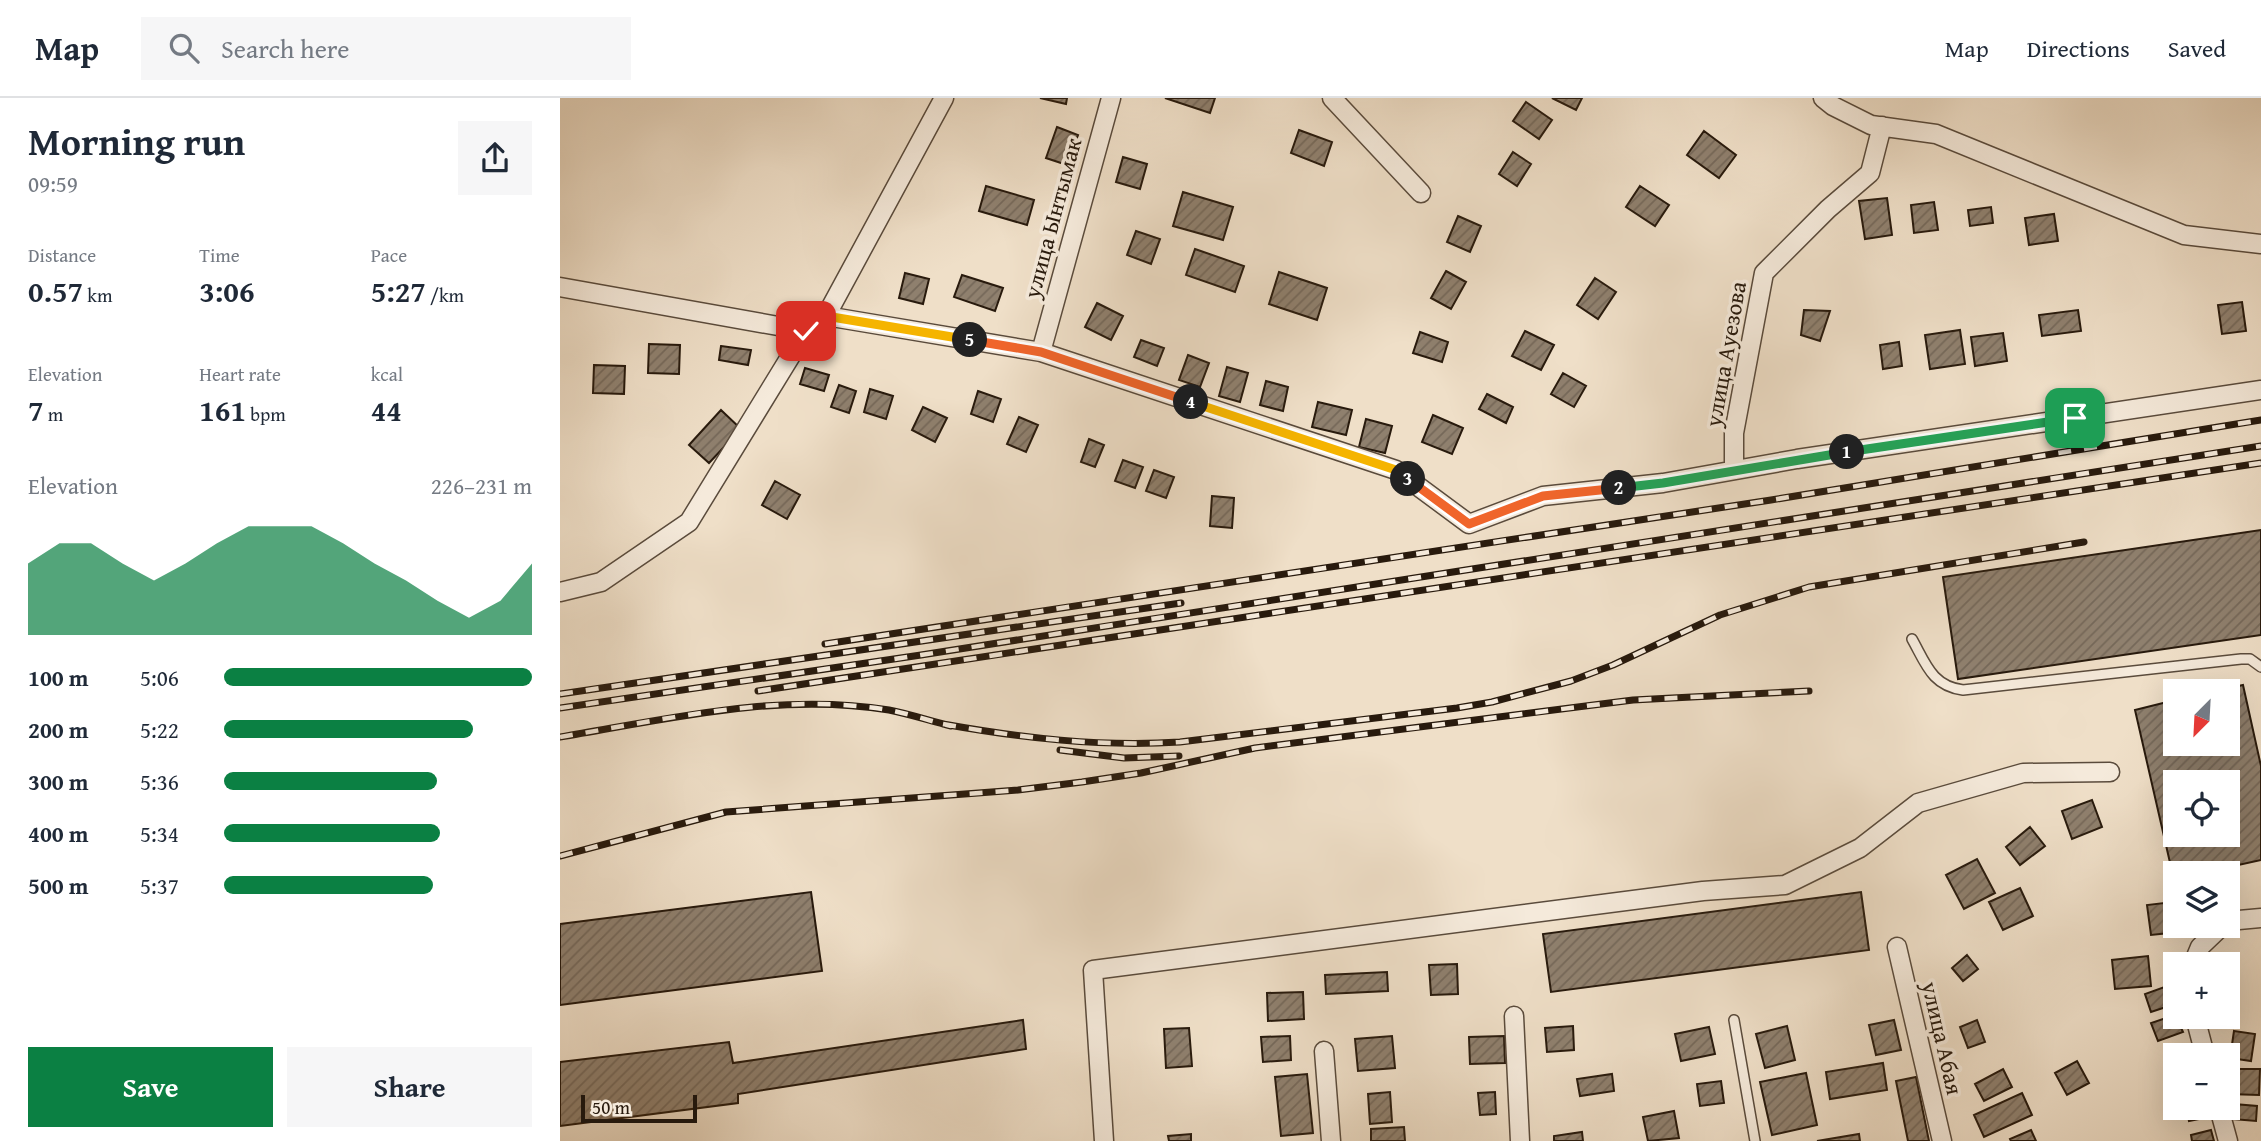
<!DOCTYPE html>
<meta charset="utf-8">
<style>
:root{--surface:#fff;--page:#f6f6f7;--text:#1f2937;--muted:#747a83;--line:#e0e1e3;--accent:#0b8043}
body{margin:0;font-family:"Gentium Book Plus",serif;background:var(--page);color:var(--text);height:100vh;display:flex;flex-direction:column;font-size:26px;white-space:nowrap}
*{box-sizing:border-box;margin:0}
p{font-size:23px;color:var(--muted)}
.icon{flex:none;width:38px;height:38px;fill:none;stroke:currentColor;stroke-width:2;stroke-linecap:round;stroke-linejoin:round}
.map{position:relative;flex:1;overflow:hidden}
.details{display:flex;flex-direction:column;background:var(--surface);width:560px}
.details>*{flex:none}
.needle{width:46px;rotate:204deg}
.tools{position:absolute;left:1603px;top:581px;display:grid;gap:14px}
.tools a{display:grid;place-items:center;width:77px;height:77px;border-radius:0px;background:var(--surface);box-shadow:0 7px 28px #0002;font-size:35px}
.scale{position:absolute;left:21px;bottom:18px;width:116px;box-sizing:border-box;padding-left:7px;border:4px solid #281a0d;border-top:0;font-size:19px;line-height:24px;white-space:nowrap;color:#281a0d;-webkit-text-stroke:5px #f5eadb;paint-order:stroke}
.pin{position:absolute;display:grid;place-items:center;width:60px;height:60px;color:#fff;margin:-30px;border-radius:14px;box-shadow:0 4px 10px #0006}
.km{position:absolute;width:35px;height:35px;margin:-18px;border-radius:50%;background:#222;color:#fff;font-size:19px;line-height:35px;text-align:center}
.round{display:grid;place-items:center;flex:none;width:74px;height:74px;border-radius:0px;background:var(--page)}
.summary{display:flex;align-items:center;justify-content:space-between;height:119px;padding:0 28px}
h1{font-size:38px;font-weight:700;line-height:52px}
.metrics{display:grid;grid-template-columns:repeat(3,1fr);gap:10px;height:119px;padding:7px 28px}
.metrics div{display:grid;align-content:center}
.metrics b{font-size:30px;font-weight:700}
.metrics small{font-size:19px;font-weight:400}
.metrics p{font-size:19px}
.chart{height:196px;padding:14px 28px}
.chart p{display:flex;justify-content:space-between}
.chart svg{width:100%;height:126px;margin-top:7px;fill:var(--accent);opacity:.7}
.primary-button{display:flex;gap:14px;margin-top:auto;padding:14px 28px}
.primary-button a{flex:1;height:80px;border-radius:0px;background:var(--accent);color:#fff;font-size:28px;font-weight:700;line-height:80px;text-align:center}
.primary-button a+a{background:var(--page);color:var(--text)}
ul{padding:0 28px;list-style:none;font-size:23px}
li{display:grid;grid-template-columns:112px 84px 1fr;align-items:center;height:52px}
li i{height:18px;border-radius:9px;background:var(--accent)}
header{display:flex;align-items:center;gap:42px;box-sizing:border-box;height:98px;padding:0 35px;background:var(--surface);border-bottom:2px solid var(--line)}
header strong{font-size:33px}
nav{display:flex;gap:38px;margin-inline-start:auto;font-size:24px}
.search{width:490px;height:63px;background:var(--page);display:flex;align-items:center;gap:18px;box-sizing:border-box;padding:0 24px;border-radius:0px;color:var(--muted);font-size:26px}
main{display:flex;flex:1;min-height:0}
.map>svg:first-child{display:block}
.building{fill:url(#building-hatch);stroke:#281a0d;stroke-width:2;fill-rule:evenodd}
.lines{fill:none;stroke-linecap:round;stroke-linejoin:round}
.lane-casing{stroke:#5a4b3c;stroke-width:12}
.street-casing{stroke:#5a4b3c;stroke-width:21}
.lane{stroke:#f5eadb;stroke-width:9}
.street{stroke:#f5eadb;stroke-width:18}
.rail-casing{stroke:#281a0d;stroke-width:7}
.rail{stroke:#f5eadb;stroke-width:4.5;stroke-dasharray:13;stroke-linecap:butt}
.split-1-casing{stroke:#fff;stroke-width:14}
.split-2-casing{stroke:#fff;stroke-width:14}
.split-3-casing{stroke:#fff;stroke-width:14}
.split-4-casing{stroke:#fff;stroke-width:14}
.split-5-casing{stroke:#fff;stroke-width:14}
.split-6-casing{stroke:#fff;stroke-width:14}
.split-1{stroke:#22a559;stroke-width:9}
.split-2{stroke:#22a559;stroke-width:9}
.split-3{stroke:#f0652b;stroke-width:9}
.split-4{stroke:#f5b400;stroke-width:9}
.split-5{stroke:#f0652b;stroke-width:9}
.split-6{stroke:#f5b400;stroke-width:9}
.labels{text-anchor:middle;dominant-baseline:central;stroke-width:7;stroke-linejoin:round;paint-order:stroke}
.street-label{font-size:23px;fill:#281a0d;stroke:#f5eadb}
</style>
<header>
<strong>Map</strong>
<div class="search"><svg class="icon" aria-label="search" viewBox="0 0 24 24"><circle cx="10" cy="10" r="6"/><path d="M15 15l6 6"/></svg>Search here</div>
<nav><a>Map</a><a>Directions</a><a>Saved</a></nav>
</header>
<main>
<section class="details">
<div class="summary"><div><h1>Morning run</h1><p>09:59</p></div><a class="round"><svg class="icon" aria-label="share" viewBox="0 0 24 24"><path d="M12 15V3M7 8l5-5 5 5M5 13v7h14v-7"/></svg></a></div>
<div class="metrics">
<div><p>Distance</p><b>0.57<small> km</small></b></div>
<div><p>Time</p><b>3:06</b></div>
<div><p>Pace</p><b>5:27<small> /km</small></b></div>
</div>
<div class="metrics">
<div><p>Elevation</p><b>7<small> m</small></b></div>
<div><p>Heart rate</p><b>161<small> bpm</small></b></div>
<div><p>kcal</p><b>44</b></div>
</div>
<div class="chart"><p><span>Elevation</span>226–231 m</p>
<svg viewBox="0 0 160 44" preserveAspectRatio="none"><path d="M0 44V19L10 12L20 12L30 19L40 25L50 19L60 12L70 6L80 6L90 6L100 12L110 19L120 25L130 32L140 38L150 32L160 19V44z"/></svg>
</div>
<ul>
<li><b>100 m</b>5:06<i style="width:100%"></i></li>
<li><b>200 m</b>5:22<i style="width:81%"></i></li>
<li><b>300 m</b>5:36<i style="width:69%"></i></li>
<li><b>400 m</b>5:34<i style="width:70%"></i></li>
<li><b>500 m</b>5:37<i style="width:68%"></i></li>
</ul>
<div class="primary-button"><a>Save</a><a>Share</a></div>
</section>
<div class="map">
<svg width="1701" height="1043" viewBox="0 0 1701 1043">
<defs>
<pattern id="building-hatch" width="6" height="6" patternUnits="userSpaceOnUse" patternTransform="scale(1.75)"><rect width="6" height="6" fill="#8f806e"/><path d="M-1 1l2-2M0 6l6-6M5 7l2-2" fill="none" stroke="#756859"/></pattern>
</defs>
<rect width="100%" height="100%" fill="#efdfc8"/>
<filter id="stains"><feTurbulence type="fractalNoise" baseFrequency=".00286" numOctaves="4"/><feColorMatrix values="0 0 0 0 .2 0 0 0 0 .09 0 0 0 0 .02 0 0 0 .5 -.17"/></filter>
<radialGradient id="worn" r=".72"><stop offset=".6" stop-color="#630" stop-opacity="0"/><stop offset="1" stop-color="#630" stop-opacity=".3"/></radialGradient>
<path class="building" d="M480 0H507L506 6Z
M605 0H655L650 15Z
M992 0H1022L1016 12Z
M966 4 992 22 979 41 953 23Z
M497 29 518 37 507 67 486 60Z
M739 32 772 44 764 68 731 55Z
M1144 33 1176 57 1159 80 1127 57Z
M953 54 971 66 957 88 939 76Z
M563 59 587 66 580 91 556 84Z
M426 88 474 102 467 127 419 113Z
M1080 88 1109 107 1095 128 1066 109Z
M623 94 673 109 663 142 613 128Z
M1327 100 1332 137 1305 141 1299 103Z
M1374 104 1378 132 1354 135 1351 107Z
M1431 109 1433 125 1410 128 1408 112Z
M1494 116 1498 143 1469 147 1465 120Z
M898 118 921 128 910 154 887 144Z
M576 133 600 141 591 166 567 157Z
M635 151 684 168 675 194 626 177Z
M886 173 906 184 891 211 871 200Z
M719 174 767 190 757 222 709 206Z
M345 175 369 181 363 206 339 200Z
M402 177 443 190 435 213 394 199Z
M1035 180 1056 194 1038 221 1017 207Z
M1682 204 1686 233 1662 236 1658 207Z
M537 205 563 218 551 242 525 229Z
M1244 212 1270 213 1260 243 1241 237Z
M1518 212 1521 233 1482 238 1479 217Z
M1400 232 1405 266 1370 271 1365 237Z
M965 233 994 247 981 272 952 258Z
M860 234 888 244 882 264 853 255Z
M1443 235 1447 263 1415 268 1411 239Z
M581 242 604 250 597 268 574 259Z
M1339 244 1342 268 1323 271 1320 247Z
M89 246 120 247 119 276 88 275Z
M161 248 191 252 188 267 159 262Z
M628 257 649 265 640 289 619 282Z
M34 267 65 268 64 296 33 295Z
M667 269 688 275 680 304 659 298Z
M245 270 269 277 264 293 240 286Z
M1003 275 1026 288 1014 309 991 296Z
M706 283 728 289 723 313 700 307Z
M279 287 296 293 289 315 271 309Z
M310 291 333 298 326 321 304 314Z
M418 293 441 301 433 324 411 316Z
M927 296 953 309 946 325 919 311Z
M758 304 792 312 786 337 752 329Z
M363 309 387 320 375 344 352 332Z
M161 312 181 331 149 365 129 347Z
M873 317 903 330 892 356 862 344Z
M459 319 478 327 466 354 447 346Z
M806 321 832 328 825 355 799 349Z
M529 341 544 347 535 369 521 364Z
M563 362 583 369 575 390 555 383Z
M594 372 614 379 606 400 586 393Z
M215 383 240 397 227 421 202 407Z
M652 398 674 400 672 430 650 428Z
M1701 432V537L1398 581 1383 479Z
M1683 587 1701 668V762L1642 775H1615L1614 782 1575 612 1615 602V646H1668V593H1656ZM1615 684H1668V737H1615Z
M1532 702 1542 729 1512 741 1502 713Z
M1470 729 1485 748 1460 767 1446 749Z
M1417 761 1435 795 1404 811 1386 777Z
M1460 790 1473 818 1443 832 1429 804Z
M251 794 262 873 0 907V826Z
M1301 794 1309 852 991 894 983 836Z
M1604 805 1609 835 1591 837 1587 807Z
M1407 857 1418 871 1403 883 1392 870Z
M1588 858 1591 888 1555 891 1552 862Z
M897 866 898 896 871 897 869 867Z
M827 874 828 893 766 896 765 877Z
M1610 887 1615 906 1591 914 1585 896Z
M1668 891 1673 892 1670 919H1667Z
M743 894 744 921 708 923 707 895Z
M1615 917 1623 934 1598 943 1591 925Z
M463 922 466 951 178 996V1005L0 1028V964L169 944 173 965Z
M1334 922 1341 952 1316 957 1309 927Z
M1417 922 1425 944 1408 950 1400 929Z
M1013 928 1014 952 987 954 985 930Z
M1227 928 1235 962 1205 970 1196 936Z
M1149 929 1155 956 1121 963 1115 936Z
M629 930 632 968 606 970 604 931Z
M1674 933 1695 936 1691 963 1670 960Z
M730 938 731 962 703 964 701 939Z
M832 938 835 970 798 973 795 941Z
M944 938 945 965 910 966 909 939Z
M1517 963 1529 985 1507 997 1495 975Z
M1615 964V988L1613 989 1609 966Z
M1323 965 1327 992 1270 1001 1266 974Z
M1443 971 1452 989 1424 1003 1415 986Z
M1668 971H1700L1699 997 1668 996Z
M1246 975 1257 1027 1212 1037 1200 984Z
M747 976 753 1035 721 1038 715 979Z
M1052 976 1054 993 1020 998 1017 981Z
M1356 979 1369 1043H1348L1336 983Z
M1161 983 1164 1005 1140 1008 1137 986Z
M830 994 832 1024 810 1026 808 996Z
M935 994 936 1016 920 1017 918 995Z
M1462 995 1472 1017 1424 1039 1414 1017Z
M1674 1006 1697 1008 1696 1023 1673 1021Z
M1626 1010H1642L1644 1020 1629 1023Z
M1114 1013 1119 1040 1088 1043 1083 1019Z
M844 1029 845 1043H811V1031Z
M1471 1032 1476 1043H1451L1450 1041Z
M1651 1032 1654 1043H1632L1631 1037Z
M1022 1034 1023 1043H994V1038Z
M631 1036V1043H609L608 1038Z
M1299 1036 1300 1043H1257Z"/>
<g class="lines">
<g class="lane-casing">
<path id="lane" d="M1352 541C1366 566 1372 588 1403 592L1681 561H1690L1701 569
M1174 922 1195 1043"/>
</g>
<g class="street-casing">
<path id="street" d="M772 0 861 95
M1263 0 1273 8 1311 27 1376 36 1624 137 1701 146
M0 189 246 233 266 218 481 254 836 372 909 426 983 398 1103 385 1237 361 1701 292
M266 218 384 0
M481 254 551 0
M1174 372V335L1204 175 1268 111 1310 75 1322 28
M0 494 41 484 129 424 246 233
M1668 823 1701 820
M1337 849 1382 1043
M1633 866 1640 849 1662 828
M954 918 960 1043
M1635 919 1645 957
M764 953 771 1043
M1659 1010 1668 1043
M544 1043 533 872 1143 793 1225 787 1300 750 1358 705 1463 675 1550 674"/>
</g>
<use href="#lane" class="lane"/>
<use href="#street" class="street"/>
<g class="rail-casing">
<path id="rail" d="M265 546 1211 402 1701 322
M198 593 1701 365
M0 596 621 505
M0 610 361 557 1701 348
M383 626C462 640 539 649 620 644L897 610 932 604 1011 583 1053 567 1160 517 1249 489 1524 444
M0 639C108 621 219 594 329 612 350 616 370 623 391 628
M500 652 564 660 619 658
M0 758 166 714 458 692 522 684 581 675 695 650 1073 602 1249 593"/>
</g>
<use href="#rail" class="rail"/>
</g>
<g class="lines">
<g class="split-1-casing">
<path id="split-1" d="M1287 354 1515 320"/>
</g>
<g class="split-2-casing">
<path id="split-2" d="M1059 390 1103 385 1287 354"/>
</g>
<g class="split-3-casing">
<path id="split-3" d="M848 381 909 426 983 398 1059 390"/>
</g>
<g class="split-4-casing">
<path id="split-4" d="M631 304 836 372 848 381"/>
</g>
<g class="split-5-casing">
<path id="split-5" d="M410 242 481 254 631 304"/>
</g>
<g class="split-6-casing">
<path id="split-6" d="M246 233 266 218 410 242"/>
</g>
<use href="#split-1" class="split-1"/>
<use href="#split-2" class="split-2"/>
<use href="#split-3" class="split-3"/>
<use href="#split-4" class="split-4"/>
<use href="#split-5" class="split-5"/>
<use href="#split-6" class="split-6"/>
</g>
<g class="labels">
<g class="street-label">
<text transform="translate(492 120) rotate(-75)">улица Ынтымак</text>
<text transform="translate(1165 256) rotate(-80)">улица Ауезова</text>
<text transform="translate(1383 940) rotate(77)">улица Абая</text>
</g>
</g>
<rect width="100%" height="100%" filter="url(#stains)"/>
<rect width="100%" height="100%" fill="url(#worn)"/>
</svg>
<div class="tools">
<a><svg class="needle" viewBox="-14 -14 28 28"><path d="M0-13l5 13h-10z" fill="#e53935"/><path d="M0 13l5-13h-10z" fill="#747a83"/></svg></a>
<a><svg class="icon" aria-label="locate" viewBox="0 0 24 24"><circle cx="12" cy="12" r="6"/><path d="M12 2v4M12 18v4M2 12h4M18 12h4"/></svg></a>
<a><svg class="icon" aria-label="layers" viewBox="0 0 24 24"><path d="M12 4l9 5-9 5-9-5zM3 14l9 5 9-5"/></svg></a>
<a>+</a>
<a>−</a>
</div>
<div class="scale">50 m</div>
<div class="pin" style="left:1515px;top:320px;background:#1e9e55"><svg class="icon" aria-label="arrive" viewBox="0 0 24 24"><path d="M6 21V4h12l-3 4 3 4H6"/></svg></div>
<div class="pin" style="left:246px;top:233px;background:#d93025"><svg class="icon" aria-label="check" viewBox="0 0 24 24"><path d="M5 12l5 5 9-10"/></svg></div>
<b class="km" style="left:1287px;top:354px">1</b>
<b class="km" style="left:1059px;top:390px">2</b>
<b class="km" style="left:848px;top:381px">3</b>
<b class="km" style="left:631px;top:304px">4</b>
<b class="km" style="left:410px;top:242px">5</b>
</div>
</main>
